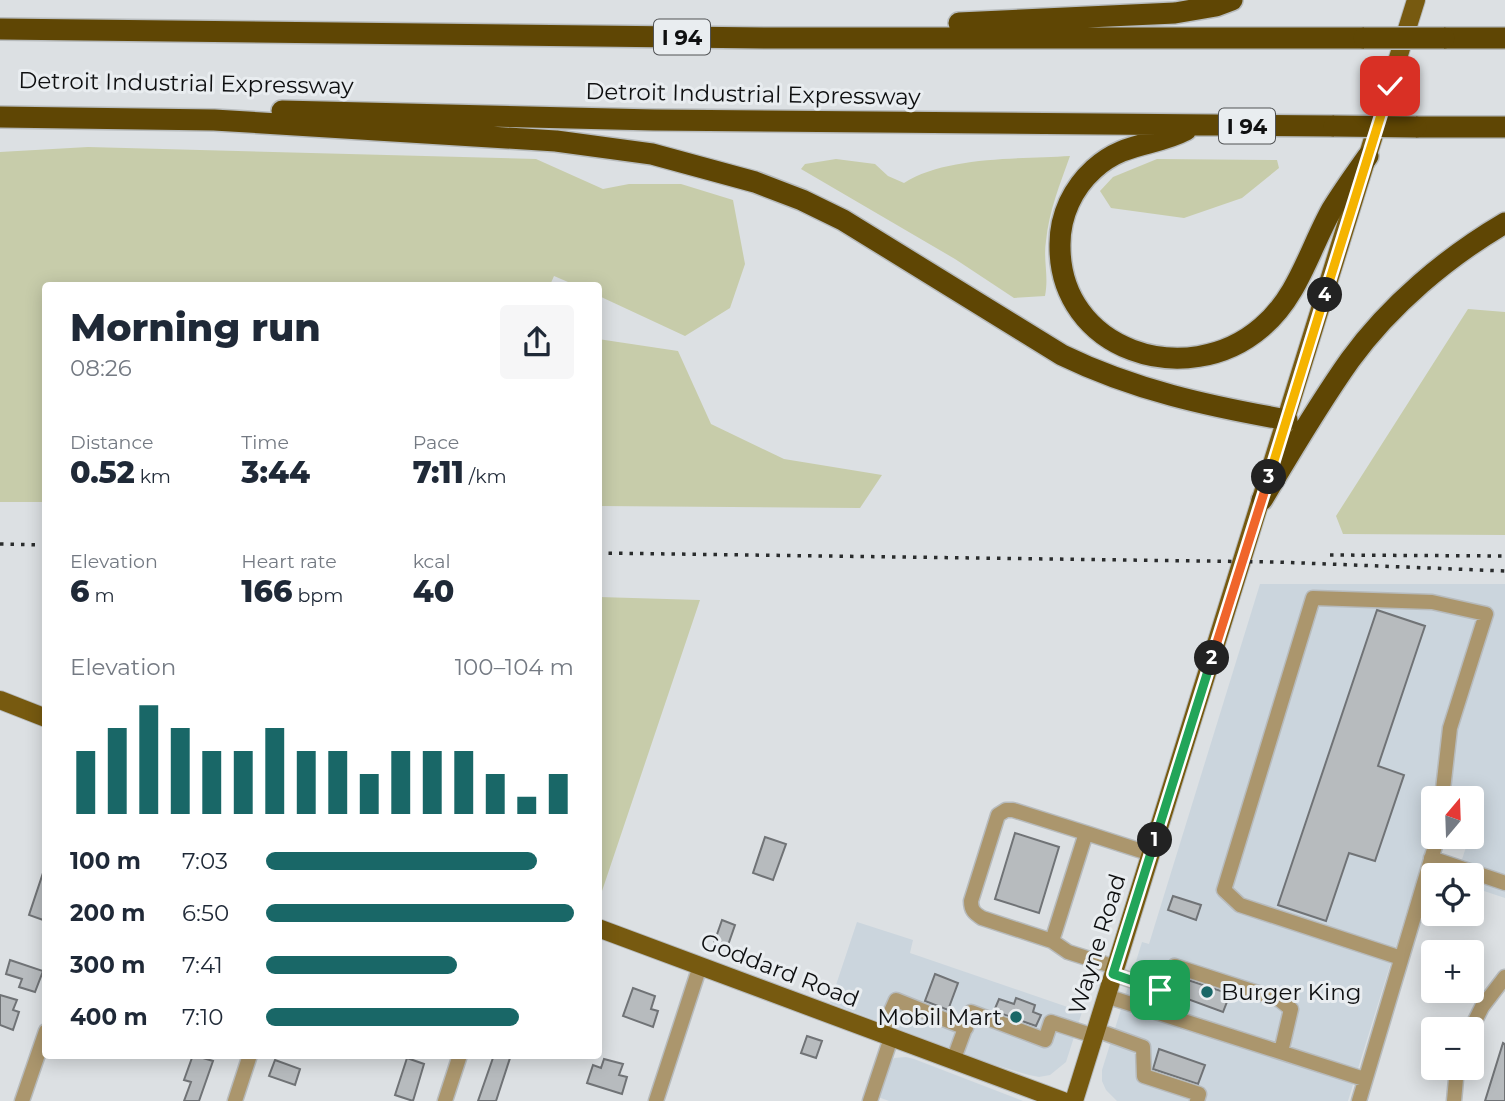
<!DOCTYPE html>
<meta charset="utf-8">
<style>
:root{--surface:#fff;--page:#f6f6f7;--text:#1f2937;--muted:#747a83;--accent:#196767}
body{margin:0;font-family:Montserrat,sans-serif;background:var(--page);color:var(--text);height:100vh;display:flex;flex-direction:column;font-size:26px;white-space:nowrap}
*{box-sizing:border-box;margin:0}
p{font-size:23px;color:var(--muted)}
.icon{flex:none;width:38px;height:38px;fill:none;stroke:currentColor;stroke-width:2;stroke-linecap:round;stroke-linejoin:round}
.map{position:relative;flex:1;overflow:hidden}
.details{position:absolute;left:42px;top:282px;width:560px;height:777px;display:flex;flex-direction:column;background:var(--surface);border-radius:7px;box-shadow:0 4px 18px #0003}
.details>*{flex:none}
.needle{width:46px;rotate:19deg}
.fabs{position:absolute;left:1421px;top:786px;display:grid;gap:14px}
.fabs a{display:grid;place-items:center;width:63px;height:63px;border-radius:7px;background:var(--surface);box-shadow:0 4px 18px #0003;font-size:35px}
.pin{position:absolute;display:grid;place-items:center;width:60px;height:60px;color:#fff;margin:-30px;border-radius:14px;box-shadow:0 4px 10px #0006}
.km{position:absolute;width:35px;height:35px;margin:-18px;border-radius:50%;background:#222;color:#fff;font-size:19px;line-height:35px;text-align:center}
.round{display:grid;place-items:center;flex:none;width:74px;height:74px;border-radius:7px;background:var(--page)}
.summary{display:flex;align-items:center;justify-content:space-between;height:119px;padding:0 28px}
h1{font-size:38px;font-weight:800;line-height:52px}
.metrics{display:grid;grid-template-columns:repeat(3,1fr);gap:10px;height:119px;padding:7px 28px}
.metrics div{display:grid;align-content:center}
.metrics b{font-size:30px;font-weight:800}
.metrics small{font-size:19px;font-weight:400}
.metrics p{font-size:19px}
.chart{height:196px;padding:14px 28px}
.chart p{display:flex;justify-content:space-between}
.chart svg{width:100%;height:126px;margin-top:7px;stroke:var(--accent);stroke-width:6}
ul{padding:0 28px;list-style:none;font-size:23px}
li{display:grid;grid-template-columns:112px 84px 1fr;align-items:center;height:52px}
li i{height:18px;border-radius:9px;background:var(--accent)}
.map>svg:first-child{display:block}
.built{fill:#cbd5dd;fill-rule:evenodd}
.green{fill:#c7ccaa}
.building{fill:#b7bbbe;stroke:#707376;stroke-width:2}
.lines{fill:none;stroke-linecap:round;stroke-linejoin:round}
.minor-casing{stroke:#b7bbbd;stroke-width:17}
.major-casing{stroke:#b7bbbd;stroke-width:20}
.highway-casing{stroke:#b7bbbd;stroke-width:24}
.minor{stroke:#ab966d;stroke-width:14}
.major{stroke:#775a10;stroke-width:18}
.highway{stroke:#5f4604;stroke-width:21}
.rail{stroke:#2a2c2d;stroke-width:3.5;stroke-dasharray:3.5 7;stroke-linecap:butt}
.highway-bridge-casing{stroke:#b7bbbd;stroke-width:24;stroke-linecap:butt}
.highway-bridge{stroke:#5f4604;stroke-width:21}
.split-1-casing{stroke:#fff;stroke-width:14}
.split-2-casing{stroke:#fff;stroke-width:14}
.split-3-casing{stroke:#fff;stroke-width:14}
.split-4-casing{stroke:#fff;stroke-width:14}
.split-5-casing{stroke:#fff;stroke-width:14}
.split-1{stroke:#22a559;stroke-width:9}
.split-2{stroke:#22a559;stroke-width:9}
.split-3{stroke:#f0652b;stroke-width:9}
.split-4{stroke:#f5b400;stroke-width:9}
.split-5{stroke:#f5b400;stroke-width:9}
.poi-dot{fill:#196767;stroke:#e9edf0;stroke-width:2.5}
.labels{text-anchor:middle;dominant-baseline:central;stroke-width:6;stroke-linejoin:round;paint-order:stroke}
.shield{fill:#e9edf0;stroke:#505254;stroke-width:2}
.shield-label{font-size:21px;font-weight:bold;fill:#0f1011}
.street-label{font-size:23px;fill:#0f1011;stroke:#e9edf0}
.poi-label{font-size:23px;fill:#0f1011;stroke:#e9edf0;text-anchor:start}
</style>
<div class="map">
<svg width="1505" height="1101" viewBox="0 0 1505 1101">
<rect width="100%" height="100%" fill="#dce0e3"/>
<path class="built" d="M1260 584H1505V898L1472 887V875H1457L1466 847 1430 836 1348 1101H1117L1106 1090 1102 1081V1070L1142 942 1149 944ZM1433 798H1472V836H1433Z
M857 922 913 940 910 953 1082 1012 1066 1062 1050 1075 1039 1077 1029 1075 982 1061 830 1003Z
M906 1057 914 1059 1023 1101H889L878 1097 889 1066 894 1058Z"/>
<path class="green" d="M88 147 536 159 603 189 629 184H681L733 200 745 264 730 308 685 336 599 296 598 285H575L554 276 550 285H46L45 502H0V152Z
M1070 156C1060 184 1049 211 1046 241 1043 260 1049 276 1045 296L1014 298 955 259 801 169 805 164 836 159 875 164 888 176 904 183C945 156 1021 159 1070 156Z
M1157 159 1277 160 1279 168 1242 198 1184 218 1111 208 1100 191 1113 177Z
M1468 309 1505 312V535L1343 534 1336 516Z
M598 339 678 351 711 424 784 459 882 475 860 508 599 506Z
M599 597 700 600 601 894H598Z"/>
<path class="building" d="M1377 610 1425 626 1378 766 1404 775 1375 861 1349 853 1326 921 1278 905Z
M1015 833 1059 847 1039 913 995 899Z
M765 837 786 844 773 880 753 873Z
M44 870 46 871V921L29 915Z
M1173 896 1201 905 1196 920 1168 910Z
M722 920 735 925 727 948 714 943Z
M10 960 43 971 35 992 19 987 22 979 6 974Z
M935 974 958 983 948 1010 925 1001Z
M1188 980 1230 994 1223 1012 1182 997Z
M633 988 655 996 651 1009 658 1011 653 1027 623 1016Z
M0 995 17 1000 13 1010 19 1012 13 1030 0 1025Z
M1016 998 1035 1005 1033 1012 1041 1015 1036 1026 994 1011 999 999 1014 1004Z
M807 1036 822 1041 816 1058 801 1053Z
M1503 1043 1505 1044V1101H1485Z
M1159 1049 1205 1065 1198 1084 1153 1069Z
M193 1055 213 1061 199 1101H184L191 1082 184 1080Z
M494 1055H511L496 1101H478Z
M407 1058 424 1064 413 1101 395 1095Z
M604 1059 623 1064 619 1075 627 1077 622 1094 587 1083 593 1065 601 1068Z
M275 1060 300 1069 295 1085 269 1076Z"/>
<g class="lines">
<g class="minor-casing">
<path id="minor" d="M1086 833 1013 810H1006L998 815 971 901C971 910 974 913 982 918L1052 941 1068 952 1115 967
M1431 858 1505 883
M1052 941 1086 833 1151 854
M1401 958 1240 905 1224 890 1313 598 1432 602 1486 614 1450 728 1442 798
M1113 974 1160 990
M1106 996 1364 1079
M1153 1011 1160 990 1175 966 1280 1000 1291 1009 1281 1052
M1471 1029 1482 1007 1505 977
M1096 1030 1143 1047 1144 1076 1199 1094 1197 1101
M881 1034 896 1000 966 1028
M953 1061 971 1012 1045 1040 1051 1022 1094 1036
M22 1101 46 1031
M235 1101 250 1055
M445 1101 460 1055
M656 1101 700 966
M870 1101 891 1038
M1359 1101 1438 836
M1454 1101 1457 1068"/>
</g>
<g class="major-casing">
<path id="major" d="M0 700 46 718
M598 928 1063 1101
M1074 1101 1416 0"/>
</g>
<g class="highway-casing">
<path id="highway" d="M959 23 1175 13 1216 6 1232 0
M0 29 770 38H1364
M1444 38H1505
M282 111 654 120 1334 126
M0 117 214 120 556 141 652 154 755 182 802 200 843 220 1062 355C1134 390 1208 406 1287 420
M1416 127H1505
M1186 130C1154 147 1125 141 1094 169 1073 188 1060 215 1060 244 1058 351 1187 392 1262 327 1298 297 1310 248 1332 209 1343 191 1356 173 1368 156
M1262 500C1290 453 1318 405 1350 360 1390 305 1447 257 1505 223"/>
</g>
<use href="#minor" class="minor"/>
<use href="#major" class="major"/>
<use href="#highway" class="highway"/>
<path class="rail" d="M0 544 46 545
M598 553 1277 562 1505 571
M1330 555 1505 556"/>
<g class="highway-bridge-casing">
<path id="highway-bridge" d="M1364 38H1444
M1334 126 1416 127"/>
</g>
<use href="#highway-bridge" class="highway-bridge"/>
</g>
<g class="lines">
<g class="split-1-casing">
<path id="split-1" d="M1155 840 1113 974 1160 990"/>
</g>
<g class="split-2-casing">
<path id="split-2" d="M1155 840 1212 658"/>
</g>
<g class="split-3-casing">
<path id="split-3" d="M1212 658 1269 477"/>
</g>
<g class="split-4-casing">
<path id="split-4" d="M1269 477 1325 295"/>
</g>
<g class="split-5-casing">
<path id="split-5" d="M1325 295 1390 86"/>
</g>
<use href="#split-1" class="split-1"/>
<use href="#split-2" class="split-2"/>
<use href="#split-3" class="split-3"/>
<use href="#split-4" class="split-4"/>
<use href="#split-5" class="split-5"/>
</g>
<g class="poi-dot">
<circle cx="1207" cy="992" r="7"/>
<circle cx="1016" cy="1017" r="7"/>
</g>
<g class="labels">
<g class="shield">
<rect x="654" y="19.5" width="56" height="35" rx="5"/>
<rect x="1219" y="108.5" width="56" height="35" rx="5"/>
</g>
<g class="shield-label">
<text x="682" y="37">I 94</text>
<text x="1247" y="126">I 94</text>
</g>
<g class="street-label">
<text transform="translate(186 83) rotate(1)">Detroit Industrial Expressway</text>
<text transform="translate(753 94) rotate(1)">Detroit Industrial Expressway</text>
<text transform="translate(1097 944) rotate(-73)">Wayne Road</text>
<text transform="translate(780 970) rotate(21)">Goddard Road</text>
</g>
<g class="poi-label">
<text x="1221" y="992">Burger King</text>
<text x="1002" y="1017" text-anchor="end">Mobil Mart</text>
</g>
</g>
</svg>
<div class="fabs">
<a><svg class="needle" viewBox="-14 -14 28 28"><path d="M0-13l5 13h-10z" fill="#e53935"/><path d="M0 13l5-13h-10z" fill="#747a83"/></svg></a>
<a><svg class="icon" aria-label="locate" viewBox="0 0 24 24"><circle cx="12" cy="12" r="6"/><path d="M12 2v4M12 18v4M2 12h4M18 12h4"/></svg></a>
<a>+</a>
<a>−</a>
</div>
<div class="pin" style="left:1160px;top:990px;background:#1e9e55"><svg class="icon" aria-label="arrive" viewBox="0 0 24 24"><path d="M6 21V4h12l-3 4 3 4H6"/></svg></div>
<div class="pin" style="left:1390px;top:86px;background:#d93025"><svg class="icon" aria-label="check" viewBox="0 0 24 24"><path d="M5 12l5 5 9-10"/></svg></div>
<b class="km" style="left:1155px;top:840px">1</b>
<b class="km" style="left:1212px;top:658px">2</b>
<b class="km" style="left:1269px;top:477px">3</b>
<b class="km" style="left:1325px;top:295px">4</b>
<section class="details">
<div class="summary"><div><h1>Morning run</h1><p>08:26</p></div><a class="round"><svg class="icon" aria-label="share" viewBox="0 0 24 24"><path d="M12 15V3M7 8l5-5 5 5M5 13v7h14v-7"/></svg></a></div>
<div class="metrics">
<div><p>Distance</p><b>0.52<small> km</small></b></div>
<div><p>Time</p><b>3:44</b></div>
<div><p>Pace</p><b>7:11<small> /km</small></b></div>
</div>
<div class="metrics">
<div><p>Elevation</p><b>6<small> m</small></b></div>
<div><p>Heart rate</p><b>166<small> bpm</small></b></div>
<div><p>kcal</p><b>40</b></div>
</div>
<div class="chart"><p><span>Elevation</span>100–104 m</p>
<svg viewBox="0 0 160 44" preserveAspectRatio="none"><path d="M5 44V22M15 44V14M25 44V6M35 44V14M45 44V22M55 44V22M65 44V14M75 44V22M85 44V22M95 44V30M105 44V22M115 44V22M125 44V22M135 44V30M145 44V38M155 44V30"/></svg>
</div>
<ul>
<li><b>100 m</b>7:03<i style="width:88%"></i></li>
<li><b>200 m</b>6:50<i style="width:100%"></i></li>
<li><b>300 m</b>7:41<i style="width:62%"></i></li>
<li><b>400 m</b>7:10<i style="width:82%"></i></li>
</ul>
</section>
</div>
